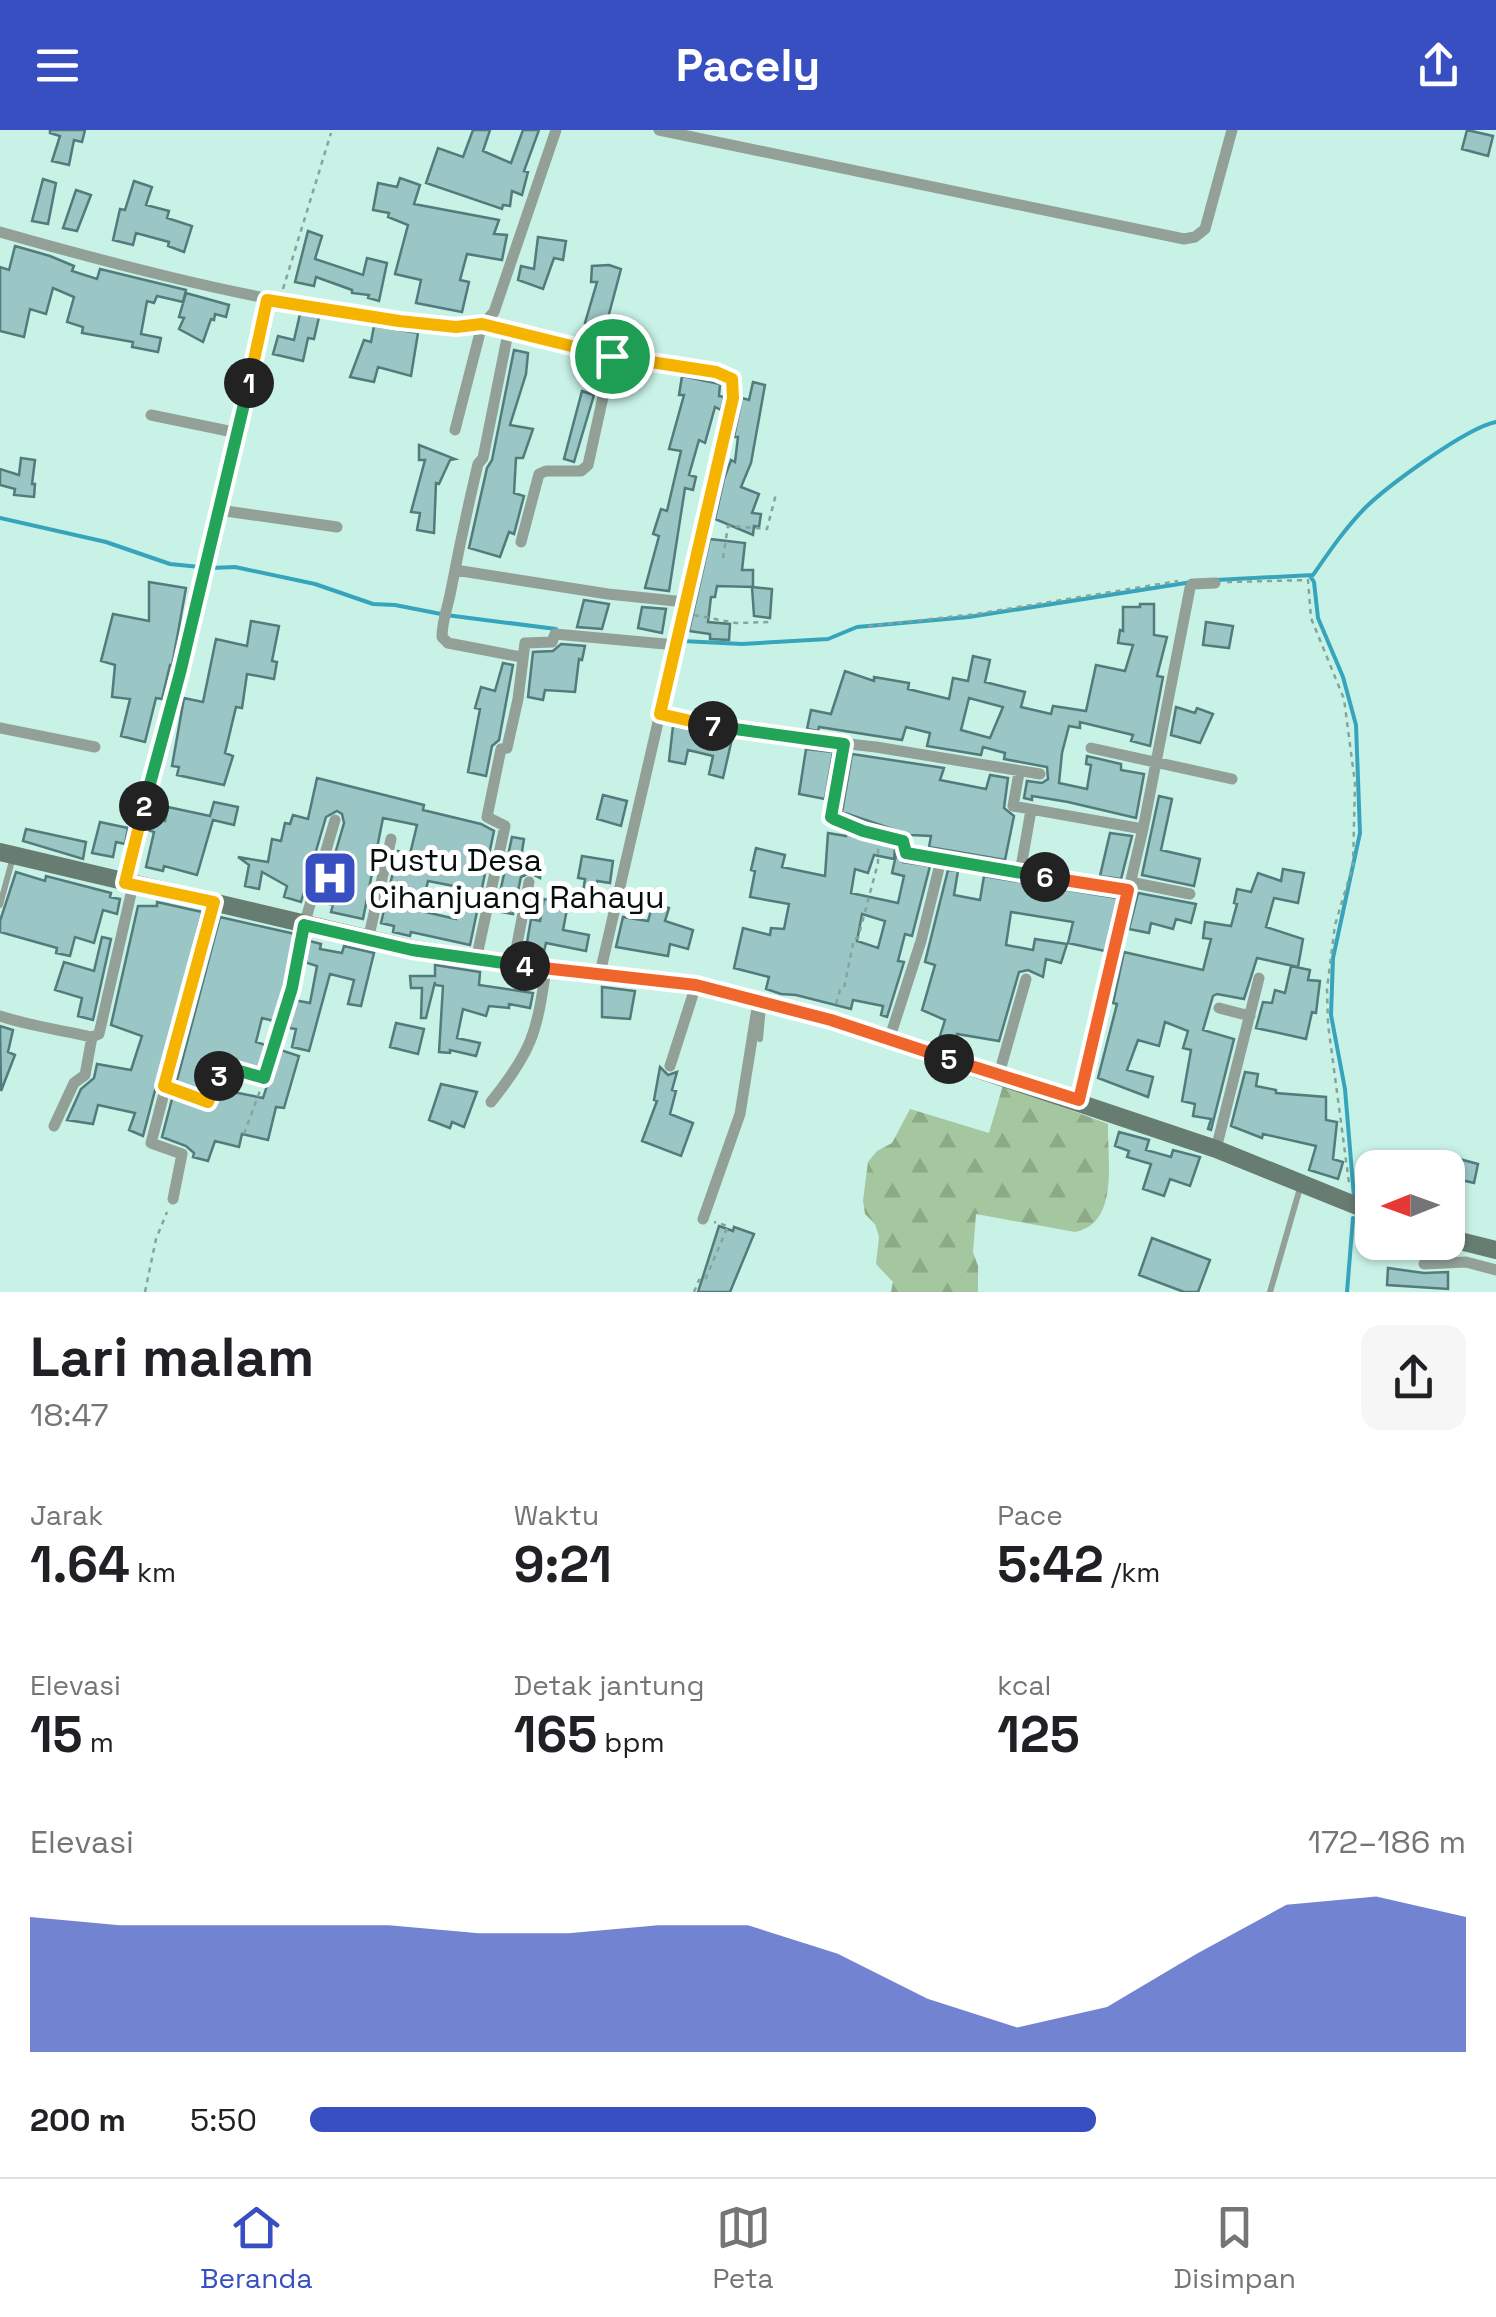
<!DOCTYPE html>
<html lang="id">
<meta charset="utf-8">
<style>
:root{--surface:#fff;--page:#f6f6f6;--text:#202124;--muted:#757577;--line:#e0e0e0;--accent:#374fc0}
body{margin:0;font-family:"Space Grotesk",sans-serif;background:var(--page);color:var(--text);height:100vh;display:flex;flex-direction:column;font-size:38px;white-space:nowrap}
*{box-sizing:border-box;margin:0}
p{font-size:32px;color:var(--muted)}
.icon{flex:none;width:55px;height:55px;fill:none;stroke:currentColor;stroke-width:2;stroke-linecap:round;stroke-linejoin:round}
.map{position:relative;height:1162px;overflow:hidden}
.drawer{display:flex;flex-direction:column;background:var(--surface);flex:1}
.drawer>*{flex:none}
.needle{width:65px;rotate:269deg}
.tools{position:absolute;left:1355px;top:1020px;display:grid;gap:20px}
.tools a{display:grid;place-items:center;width:110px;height:110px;border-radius:20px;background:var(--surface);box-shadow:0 2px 8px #0004;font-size:50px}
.pin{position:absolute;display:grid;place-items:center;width:85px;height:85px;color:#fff;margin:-42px;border:5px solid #fff;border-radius:50%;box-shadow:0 2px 10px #0007}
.km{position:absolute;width:50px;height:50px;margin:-25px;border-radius:50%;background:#222;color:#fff;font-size:28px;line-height:50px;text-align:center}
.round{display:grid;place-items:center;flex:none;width:105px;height:105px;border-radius:20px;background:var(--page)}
.overview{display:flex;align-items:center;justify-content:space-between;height:170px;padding:0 30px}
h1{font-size:55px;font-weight:700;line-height:75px}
.figures{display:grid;grid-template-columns:repeat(3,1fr);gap:15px;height:170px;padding:10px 30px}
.figures div{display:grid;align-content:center}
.figures b{font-size:50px;font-weight:700}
.figures small{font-size:28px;font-weight:400}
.figures p{font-size:28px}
.chart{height:280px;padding:20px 30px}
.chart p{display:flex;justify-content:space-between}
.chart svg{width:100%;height:180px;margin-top:10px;fill:var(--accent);opacity:.7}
ul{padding:0 30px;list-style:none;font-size:32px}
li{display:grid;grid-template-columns:160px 120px 1fr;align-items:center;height:75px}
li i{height:25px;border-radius:12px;background:var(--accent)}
header{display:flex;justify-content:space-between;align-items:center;height:130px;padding:0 30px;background:var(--accent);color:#fff;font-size:45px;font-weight:700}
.tabs{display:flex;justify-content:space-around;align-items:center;height:140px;border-top:2px solid var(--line);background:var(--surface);font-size:28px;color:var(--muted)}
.tabs a{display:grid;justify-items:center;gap:5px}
.tabs .on{color:var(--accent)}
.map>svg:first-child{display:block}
.forest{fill:url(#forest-firs)}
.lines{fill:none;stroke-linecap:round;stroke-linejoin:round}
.stream{stroke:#36a5bc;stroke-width:4}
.building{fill:#9bc6c6;stroke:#527b7b;stroke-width:2.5;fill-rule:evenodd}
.path{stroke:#85a49c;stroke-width:2.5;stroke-dasharray:5 5;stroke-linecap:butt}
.service{stroke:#92a097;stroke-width:6}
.minor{stroke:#92a097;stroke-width:11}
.secondary{stroke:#687d71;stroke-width:18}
.split-1-casing{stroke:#fff;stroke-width:20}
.split-2-casing{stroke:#fff;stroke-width:20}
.split-3-casing{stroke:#fff;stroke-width:20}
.split-4-casing{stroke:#fff;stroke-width:20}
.split-5-casing{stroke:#fff;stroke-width:20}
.split-6-casing{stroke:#fff;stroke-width:20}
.split-7-casing{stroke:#fff;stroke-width:20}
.split-8-casing{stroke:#fff;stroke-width:20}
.split-1{stroke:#f5b400;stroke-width:12}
.split-2{stroke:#22a559;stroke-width:12}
.split-3{stroke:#f5b400;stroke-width:12}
.split-4{stroke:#22a559;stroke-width:12}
.split-5{stroke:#f0652b;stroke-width:12}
.split-6{stroke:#f0652b;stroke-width:12}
.split-7{stroke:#22a559;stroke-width:12}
.split-8{stroke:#f5b400;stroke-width:12}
.labels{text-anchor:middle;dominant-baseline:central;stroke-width:10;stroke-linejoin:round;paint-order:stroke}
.poi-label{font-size:32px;fill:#020f0c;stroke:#fff;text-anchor:start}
</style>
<header><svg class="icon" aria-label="menu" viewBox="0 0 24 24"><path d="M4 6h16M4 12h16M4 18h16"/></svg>Pacely<svg class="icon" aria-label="share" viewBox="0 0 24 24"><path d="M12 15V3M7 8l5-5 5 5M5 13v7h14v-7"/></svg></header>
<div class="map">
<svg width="1496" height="1162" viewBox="0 0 1496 1162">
<defs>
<pattern id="forest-firs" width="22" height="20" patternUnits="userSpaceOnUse" patternTransform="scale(2.5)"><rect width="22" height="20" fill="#a4c79f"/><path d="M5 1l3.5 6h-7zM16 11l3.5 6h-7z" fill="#8caa88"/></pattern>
</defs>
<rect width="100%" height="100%" fill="#c9f2e7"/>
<path class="forest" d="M1003 955 1108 994C1107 1029 1120 1093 1075 1102L976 1084 973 1122 978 1136V1162H891L893 1152 876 1134 879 1107 875 1094 865 1084 863 1071 868 1032 877 1021 892 1013 910 979 989 1003Z"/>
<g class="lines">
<path class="stream" d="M0 388 106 412 170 434 200 437
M211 438 235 437 315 454 373 474 395 475 441 484
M1310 446 1314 452 1318 488 1343 547 1356 595 1360 703 1333 828 1331 885 1345 959 1354 1067
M1216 450 1313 445C1329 422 1346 397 1366 377 1389 355 1466 298 1496 292
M446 485 556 499
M682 511 742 514 828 509 857 497 969 487 1192 452
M1347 1162 1353 1088"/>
</g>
<path class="building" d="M50 0H85L82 12 74 10 69 35 52 31 60 6 50 3Z
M473 0H490L483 21 511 33 523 0H539L524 41 528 42 522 65 512 61 510 76 503 75 502 79 426 53 438 18 463 27Z
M1467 0 1493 6 1488 26 1462 19Z
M400 48 420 55 414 74 499 90 494 104 507 105 502 130 467 124 460 150 469 152 462 182 416 173 421 150 395 144 408 95 388 87 389 83 373 80 378 53 397 57Z
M43 49 56 53 48 94 32 91Z
M134 51 152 57 146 75 169 81 167 88 192 96 184 122 168 116 169 112 136 103 133 115 113 110 120 79 125 80Z
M76 60 91 65 77 101 63 98Z
M308 101 322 106 315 129 363 145 367 128 387 133 379 171 368 168 369 165 352 163V160L316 147 314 156 295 152Z
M538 107 566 111 563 130 554 128 543 159 518 150 521 136 534 139Z
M15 116 50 126 74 136 72 141 97 149 100 139 186 160 183 172 157 166 154 173 147 171 141 204 161 208 158 222 132 217 133 212 82 203 83 197 67 192 74 167 53 158 46 184 30 179 24 207 0 201V137L9 140Z
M609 135 621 139 605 199 585 193 597 152H591L592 136Z
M186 163 229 175 226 187 215 184 214 190 211 189 203 212 179 199 184 188 179 187Z
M300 184 319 187 314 209 308 208 303 231 273 224 278 206 294 210Z
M374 196 418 203 411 246 378 237 374 252 350 247 364 210 371 212Z
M514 220 528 223 526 244 510 295 533 299 523 328H516L514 363 524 366 514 404 509 402 500 427 469 418 487 338 492 330Z
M682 246 720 254 719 266 724 267 721 280 715 277 705 313 699 310 689 345 696 347 693 360 685 358 669 461 645 458 659 406 653 404 661 379 667 381 681 321 669 319 684 265H679Z
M753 252 765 255 751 333 741 357 759 364 752 383 761 384 759 397 754 396 753 405 715 389 724 349 731 330 735 332 738 307H734L742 268 749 270Z
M582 261 594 265 574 332 564 329Z
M419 315 455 329 450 330 439 354 436 353 434 403 417 400 420 383 411 382 425 330H419Z
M21 328 35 330 32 354H35L34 367 14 365 15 359 0 355V339L19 345Z
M710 409 745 413 742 440H753V457L717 456 715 467H711L708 492 730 494 729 510 710 509V504L689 501Z
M149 452 186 458 172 536 170 535 162 569 156 568 145 612 121 606 130 569 112 567 115 535 101 531 113 484 149 491Z
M752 457 772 459 770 488 754 486Z
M584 470 609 474 602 499 577 497Z
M1140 474H1154V505L1167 507 1157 546 1163 547 1150 616 1131 611 1133 605 1080 592V598L1069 596 1062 623 1059 653 1087 659 1091 635 1086 634 1087 626 1121 634V640L1144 644 1136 688 1068 672 1032 666V670L1024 668 1027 651 1042 653 1048 649 1047 637 1004 629 1005 623 983 617 981 625 927 616 930 603 906 597 902 610 819 597 818 601 807 599 811 580 831 584 845 541 874 551V547L909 553 908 559 949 569 953 548 968 551 973 526 990 530 985 552 1025 562 1021 577 1051 584 1053 576 1086 581 1096 535 1125 541 1133 515 1118 513 1120 500 1123 501V477H1140ZM969 568 1003 577 990 608 961 600Z
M642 477 666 479 662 503 638 498Z
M251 491 279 496 272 531 277 532 274 549 247 544 242 578 236 577 225 623 233 626 224 655 177 645 179 637 172 636 184 568 203 572 216 509 247 516Z
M1206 492 1233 496 1229 518 1203 515Z
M561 514 585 516 582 530 579 529 575 562 545 560 543 570 528 567 533 522 553 521Z
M503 533 513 535 499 610 492 616 486 646 468 642 480 579 475 578 481 557 495 561Z
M1176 577 1195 583 1197 578 1213 584 1200 613 1171 605Z
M673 596 732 609 723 648 709 644 713 626 688 620 685 634 669 631Z
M806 619 833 622 825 669 799 664Z
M852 624 944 638 940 650 986 659 990 645 1008 648 1004 678 1014 686 1005 730 929 717 931 706 910 705 842 682Z
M317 648 424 675 423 680 481 694 494 701 470 815 411 802 410 806 393 802 394 796 381 793 398 721 410 724 417 695 383 688 363 789 331 782 333 775 321 772 344 693 342 684 337 681 326 687 301 772 284 767 287 756 262 742 259 759 245 756 249 735 238 727 268 732 272 709 281 711 285 693 290 694 293 685 308 689ZM428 751 464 758 456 789 421 781Z
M603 665 627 671 621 696 597 689Z
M1159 666 1172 669 1161 720 1200 729 1194 756 1142 745Z
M214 672 238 677 234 695 213 690 197 745 164 736 163 741 146 737 154 702 148 700 152 688 165 691 168 677 210 686Z
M100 692 128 698 125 714 116 712 113 727 92 723Z
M26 699 86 712 83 729 23 711Z
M828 703 846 706V703L895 718 894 729 874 725 868 743 855 739 851 763 898 773 904 746 892 743 896 725 903 732 930 736 912 806 905 804 898 831 904 832 887 887 881 885 883 876 853 870 851 879 796 865 781 864 766 859 769 847 734 838 743 798 770 805 771 798 784 799 789 774 750 767 755 741 751 740 756 718 785 725 782 737 825 746ZM862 784 885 791 878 818 857 811Z
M1110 703 1132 706 1121 749 1100 746Z
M512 707 524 709 521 728 541 730 540 748 530 743 521 747 513 784 496 781Z
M582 726 613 731 610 753 597 751 594 765 583 762 585 749 578 748Z
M1283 739 1304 743 1298 773 1274 768 1266 797 1303 809 1298 837 1257 828 1244 869 1217 864 1213 866 1203 900 1234 909 1211 1000 1208 999 1211 989 1193 986 1195 974 1182 971 1191 920 1183 918 1188 901 1165 892 1159 916 1138 910 1127 940 1153 947 1148 967 1098 948 1117 874 1113 873 1124 822 1203 840 1211 809 1203 808 1205 792 1231 796 1237 774 1234 773 1237 759 1251 762 1258 743 1281 751Z
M948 740 958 741 954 765 980 770 984 746 1117 768 1105 821 1068 813 1073 792 1011 782 1006 815 1033 820 1035 809 1067 814 1061 833 1046 829 1043 847 1028 840 1019 842 999 911 957 904 955 911 940 906 945 890 922 880 935 835 925 832Z
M16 742 45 751 46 746 111 763 110 767 120 769 117 784 103 780 94 813 75 807 70 826 56 823 57 818 0 802V791Z
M1138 763 1196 774 1191 793 1176 789 1173 799 1151 793 1149 803 1129 799Z
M544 769 568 774 563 800 589 805 586 821 546 813 543 826 525 824 531 789 540 791Z
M157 772 202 782 143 1006 129 1000 135 983 98 975 93 994 67 990 81 959 94 948 97 934 131 940 142 906 111 895 138 776H157Z
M653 773 669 778 665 791 693 800 688 819 670 814 668 826 616 817 623 787 648 791Z
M220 787 295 804 294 807 321 814 320 819 342 823 344 816 374 823 361 876 348 874 354 850 330 844 309 921 292 917 296 899 289 898 290 895 262 888 256 912 299 926 284 978 276 977 268 1010 242 1004 239 1017 215 1011 208 1031 193 1027 194 1023 186 1016 162 1007ZM292 828 317 836 310 873 283 868ZM240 937 270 947 263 968 233 962Z
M102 807 111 809 93 890 78 886 82 868 55 860 64 832 94 841Z
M435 835 480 842 479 855 533 863 530 878 509 874V878L489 876 486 886 463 879 457 908 480 913 476 926 450 920V923L439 922 443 856 435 855V852L426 888H421L422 858H411L410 846H435Z
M1291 836 1310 840 1308 850 1320 851 1316 883 1312 882 1306 909 1256 898 1263 872 1272 873 1275 860 1285 863Z
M602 857 635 861 630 889 602 887Z
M396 893 424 899 418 924 390 917Z
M0 896 13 900 8 922 15 925 1 961Z
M660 937 668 945 677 942 672 960 676 961 670 984 693 993 681 1026 642 1011 657 971 654 970Z
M1245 942 1258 944 1256 956 1276 960V963L1326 967V990L1337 992 1333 1029 1343 1032 1338 1049 1309 1040 1316 1016 1263 1004 1262 1008 1231 996Z
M441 954 477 962 464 997 452 992 450 998 429 990Z
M1119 1002 1149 1010 1146 1020 1171 1027 1173 1020 1200 1027 1190 1056 1170 1049 1164 1066 1143 1059 1151 1034 1127 1027 1129 1021 1115 1016Z
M1448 1026 1478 1034 1474 1053 1448 1047Z
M719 1096 733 1101 734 1097 754 1104 730 1162H698Z
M1152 1108 1210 1130 1198 1162H1184L1139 1145Z
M1388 1138 1424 1143 1448 1142V1159L1387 1155Z"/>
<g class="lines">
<path class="path" d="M283 159 331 3
M723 428 728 396 767 399 776 364
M1227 452 1308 450 1311 488 1344 569 1355 653 1353 735 1335 795 1327 859 1328 894 1349 1053
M694 485 736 493 769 492
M868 496 976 484 1178 451
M836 874 840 860 844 858 854 809 858 808 878 733V717
M180 962 208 972 225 937 261 948
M244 1004 274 923 301 809
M145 1162 156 1109 167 1082
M694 1162 699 1150H705L728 1096 714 1092"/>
<path class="service" d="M0 775 13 727
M760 909 763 876
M1270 1162 1300 1058"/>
<path class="minor" d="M659 0 1184 109 1195 107 1205 99 1232 0
M0 102C113 134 228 164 344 182 390 189 436 199 482 195L494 182 556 0
M508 203 483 328 478 334C468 376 459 418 451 460 448 477 442 490 442 507L448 513 521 527
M151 285 238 303
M455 300 482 195 596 223 717 242 732 249 733 268 600 843
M219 380 337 397
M521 412 539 344 546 341H581L588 335 612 226
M455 440 608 464 685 472
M660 584 742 602 876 617 1040 644
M0 598 95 617
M844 614 831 687 834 689 903 711 906 723 1128 760
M1091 618 1232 649
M1019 643 1013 676 1143 699
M1020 743 1031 680
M1130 752 1190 764
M125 753 180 543 267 170
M304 795 335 690
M368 810 391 709
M476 830 505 696 487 687 501 619 507 618 518 569 525 513 552 512 555 504 676 515
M513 835 529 752
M1219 878 1250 886
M0 886C30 896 61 900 92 907
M889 910 921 811 941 730
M670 936 696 855
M999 944 1026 849
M1079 970 1143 699 1190 458 1192 454 1215 453
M491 972C532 921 537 903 546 838
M54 996 74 953 85 945 92 907 99 904 133 755
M1216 1019 1259 848
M173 1069 182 1024 151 1013 214 772
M703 1089 740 984 758 872
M1424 1134 1466 1132 1496 1140"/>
<path class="secondary" d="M0 722 412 819 513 835 696 855 831 890 1216 1019 1372 1082
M1448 1108 1496 1120"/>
</g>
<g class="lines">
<g class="split-1-casing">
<path id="split-1" d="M249 253 267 170 399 191 456 197 482 194 612 226"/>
</g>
<g class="split-2-casing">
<path id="split-2" d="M144 676 180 543 249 253"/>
</g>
<g class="split-3-casing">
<path id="split-3" d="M144 676 125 753 214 772 164 956 208 972 219 946"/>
</g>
<g class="split-4-casing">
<path id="split-4" d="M219 946 226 937 264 948 292 858 304 795 412 820 525 836"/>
</g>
<g class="split-5-casing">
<path id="split-5" d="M525 836 696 855 831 890 949 929"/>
</g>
<g class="split-6-casing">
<path id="split-6" d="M949 929 1079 970 1128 760 1045 747"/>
</g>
<g class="split-7-casing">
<path id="split-7" d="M713 596 844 614 831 687 834 689 863 701 903 711 906 723 1045 747"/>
</g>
<g class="split-8-casing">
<path id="split-8" d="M612 226 716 242 732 249 733 268 660 584 713 596"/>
</g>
<use href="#split-1" class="split-1"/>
<use href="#split-2" class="split-2"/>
<use href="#split-3" class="split-3"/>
<use href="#split-4" class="split-4"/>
<use href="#split-5" class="split-5"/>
<use href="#split-6" class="split-6"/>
<use href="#split-7" class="split-7"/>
<use href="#split-8" class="split-8"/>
</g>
<defs>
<g id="hospital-square" transform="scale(2.875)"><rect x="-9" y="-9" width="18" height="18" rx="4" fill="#374fc0" stroke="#fff"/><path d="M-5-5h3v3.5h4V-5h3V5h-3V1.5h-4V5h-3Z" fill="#fff"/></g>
</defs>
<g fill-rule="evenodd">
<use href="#hospital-square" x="330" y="748"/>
</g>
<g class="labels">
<g class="poi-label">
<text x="369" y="730">Pustu Desa<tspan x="369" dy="37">Cihanjuang Rahayu</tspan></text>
</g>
</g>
</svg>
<div class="tools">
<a><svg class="needle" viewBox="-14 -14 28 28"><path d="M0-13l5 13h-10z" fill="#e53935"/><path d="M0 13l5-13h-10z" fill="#757577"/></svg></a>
</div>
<div class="pin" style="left:612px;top:226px;background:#1e9e55"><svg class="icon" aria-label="arrive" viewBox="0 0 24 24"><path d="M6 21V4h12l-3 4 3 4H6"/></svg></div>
<b class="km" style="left:249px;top:253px">1</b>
<b class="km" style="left:144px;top:676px">2</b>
<b class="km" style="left:219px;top:946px">3</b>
<b class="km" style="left:525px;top:836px">4</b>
<b class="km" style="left:949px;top:929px">5</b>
<b class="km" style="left:1045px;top:747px">6</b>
<b class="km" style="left:713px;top:596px">7</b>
</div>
<section class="drawer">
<div class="overview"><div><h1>Lari malam</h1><p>18:47</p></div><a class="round"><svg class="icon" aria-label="share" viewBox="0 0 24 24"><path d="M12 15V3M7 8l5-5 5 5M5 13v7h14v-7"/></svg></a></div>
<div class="figures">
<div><p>Jarak</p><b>1.64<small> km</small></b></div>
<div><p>Waktu</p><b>9:21</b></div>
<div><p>Pace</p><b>5:42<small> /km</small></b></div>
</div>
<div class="figures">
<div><p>Elevasi</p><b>15<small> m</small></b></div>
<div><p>Detak jantung</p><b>165<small> bpm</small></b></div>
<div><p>kcal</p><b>125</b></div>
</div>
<div class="chart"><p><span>Elevasi</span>172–186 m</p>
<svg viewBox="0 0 160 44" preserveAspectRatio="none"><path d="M0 44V11L10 13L20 13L30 13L40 13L50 15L60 15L70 13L80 13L90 20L100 31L110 38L120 33L130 20L140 8L150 6L160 11V44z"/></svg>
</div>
<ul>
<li><b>200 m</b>5:50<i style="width:68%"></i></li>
</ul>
</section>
<nav class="tabs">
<a class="on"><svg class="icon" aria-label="home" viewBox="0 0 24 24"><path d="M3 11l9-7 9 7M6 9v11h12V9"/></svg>Beranda</a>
<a><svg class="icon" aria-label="map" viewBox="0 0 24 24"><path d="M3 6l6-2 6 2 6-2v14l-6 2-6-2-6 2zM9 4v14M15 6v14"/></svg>Peta</a>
<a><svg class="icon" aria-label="saved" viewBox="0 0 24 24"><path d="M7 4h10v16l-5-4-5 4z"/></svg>Disimpan</a>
</nav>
